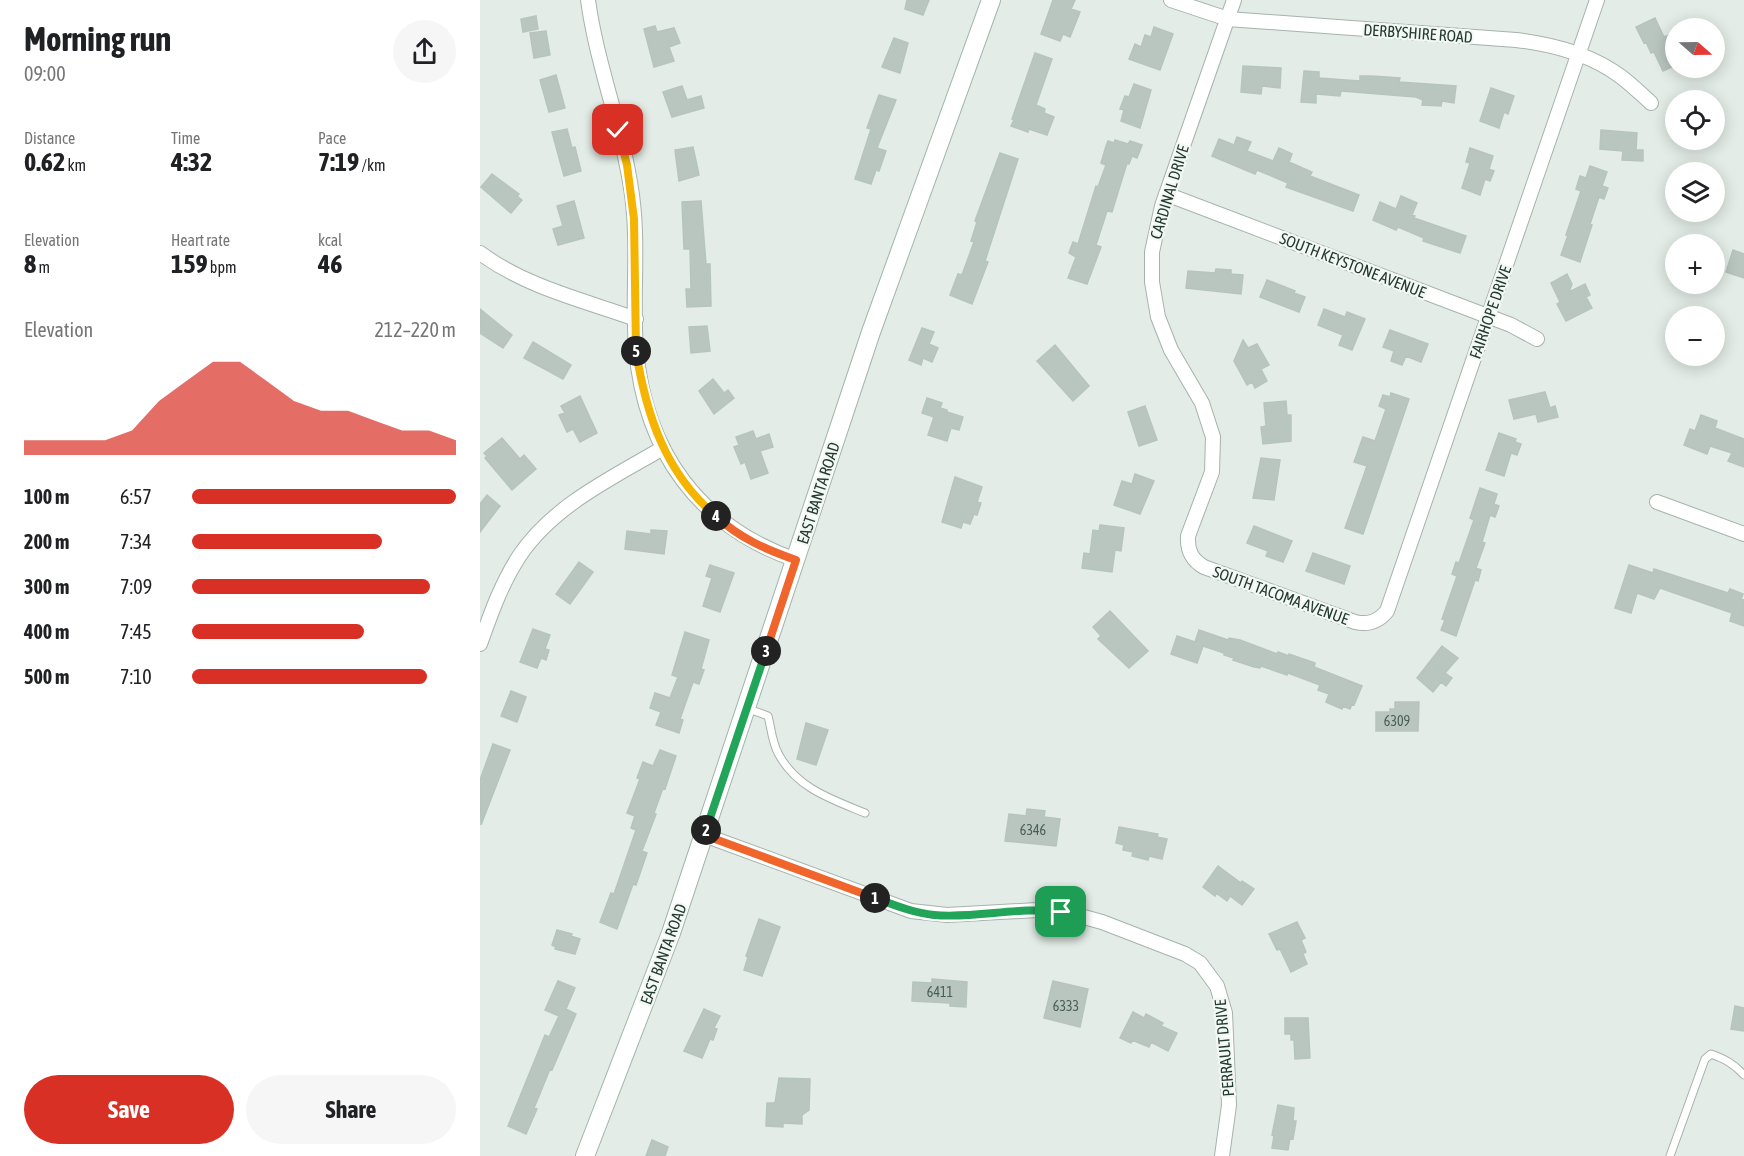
<!DOCTYPE html>
<meta charset="utf-8">
<style>
:root{--surface:#fff;--page:#f6f6f6;--text:#202124;--muted:#757577;--accent:#d93025}
body{margin:0;font-family:"Asap Condensed",sans-serif;background:var(--page);color:var(--text);height:100vh;display:flex;flex-direction:column;font-size:22px;white-space:nowrap}
*{box-sizing:border-box;margin:0}
p{font-size:20px;color:var(--muted)}
.icon{flex:none;width:33px;height:33px;fill:none;stroke:currentColor;stroke-width:2;stroke-linecap:round;stroke-linejoin:round}
.map{position:relative;flex:1;overflow:hidden}
.drawer{display:flex;flex-direction:column;background:var(--surface);width:480px}
.drawer>*{flex:none}
.needle{width:39px;rotate:110deg}
.tools{position:absolute;left:1185px;top:18px;display:grid;gap:12px}
.tools a{display:grid;place-items:center;width:60px;height:60px;border-radius:50%;background:var(--surface);box-shadow:0 3px 15px #0003;font-size:30px}
.pin{position:absolute;display:grid;place-items:center;width:51px;height:51px;color:#fff;margin:-26px;border-radius:12px;box-shadow:0 3px 9px #0006}
.km{position:absolute;width:30px;height:30px;margin:-15px;border-radius:50%;background:#222;color:#fff;font-size:16px;line-height:30px;text-align:center}
.round{display:grid;place-items:center;flex:none;width:63px;height:63px;border-radius:32px;background:var(--page)}
.summary{display:flex;align-items:center;justify-content:space-between;height:102px;padding:0 24px}
h1{font-size:33px;font-weight:700;line-height:45px}
.stats{display:grid;grid-template-columns:repeat(3,1fr);gap:9px;height:102px;padding:6px 24px}
.stats div{display:grid;align-content:center}
.stats b{font-size:26px;font-weight:700}
.stats small{font-size:16px;font-weight:400}
.stats p{font-size:16px}
.chart{height:168px;padding:12px 24px}
.chart p{display:flex;justify-content:space-between}
.chart svg{width:100%;height:108px;margin-top:6px;fill:var(--accent);opacity:.7}
.action{display:flex;gap:12px;margin-top:auto;padding:12px 24px}
.action a{flex:1;height:69px;border-radius:36px;background:var(--accent);color:#fff;font-size:24px;font-weight:700;line-height:69px;text-align:center}
.action a+a{background:var(--page);color:var(--text)}
ul{padding:0 24px;list-style:none;font-size:20px}
li{display:grid;grid-template-columns:96px 72px 1fr;align-items:center;height:45px}
li i{height:15px;border-radius:8px;background:var(--accent)}
main{display:flex;flex:1;min-height:0}
.map>svg:first-child{display:block}
.building{fill:#b9c6bf;stroke:#b6c5bc;stroke-width:1.5}
.lines{fill:none;stroke-linecap:round;stroke-linejoin:round}
.lane-casing{stroke:#a6b3ac;stroke-width:9}
.street-casing{stroke:#a6b3ac;stroke-width:16}
.secondary-casing{stroke:#a2b6ac;stroke-width:20}
.lane{stroke:#fff;stroke-width:7}
.street{stroke:#fff;stroke-width:14}
.secondary{stroke:#fff;stroke-width:18}
.split-1-casing{stroke:#fff;stroke-width:12}
.split-2-casing{stroke:#fff;stroke-width:12}
.split-3-casing{stroke:#fff;stroke-width:12}
.split-4-casing{stroke:#fff;stroke-width:12}
.split-5-casing{stroke:#fff;stroke-width:12}
.split-6-casing{stroke:#fff;stroke-width:12}
.split-1{stroke:#22a559;stroke-width:8}
.split-2{stroke:#f0652b;stroke-width:8}
.split-3{stroke:#22a559;stroke-width:8}
.split-4{stroke:#f0652b;stroke-width:8}
.split-5{stroke:#f5b400;stroke-width:8}
.split-6{stroke:#f5b400;stroke-width:8}
.labels{text-anchor:middle;dominant-baseline:central;stroke-width:4.5;stroke-linejoin:round;paint-order:stroke}
.number-label{font-size:14px;fill:#495e54}
.street-label{font-size:16px;fill:#243b31;stroke:#f3f8f5}
</style>
<main>
<section class="drawer">
<div class="summary"><div><h1>Morning run</h1><p>09:00</p></div><a class="round"><svg class="icon" aria-label="share" viewBox="0 0 24 24"><path d="M12 15V3M7 8l5-5 5 5M5 13v7h14v-7"/></svg></a></div>
<div class="stats">
<div><p>Distance</p><b>0.62<small> km</small></b></div>
<div><p>Time</p><b>4:32</b></div>
<div><p>Pace</p><b>7:19<small> /km</small></b></div>
</div>
<div class="stats">
<div><p>Elevation</p><b>8<small> m</small></b></div>
<div><p>Heart rate</p><b>159<small> bpm</small></b></div>
<div><p>kcal</p><b>46</b></div>
</div>
<div class="chart"><p><span>Elevation</span>212–220 m</p>
<svg viewBox="0 0 160 44" preserveAspectRatio="none"><path d="M0 44V38L10 38L20 38L30 38L40 34L50 22L60 14L70 6L80 6L90 14L100 22L110 26L120 26L130 30L140 34L150 34L160 38V44z"/></svg>
</div>
<ul>
<li><b>100 m</b>6:57<i style="width:100%"></i></li>
<li><b>200 m</b>7:34<i style="width:72%"></i></li>
<li><b>300 m</b>7:09<i style="width:90%"></i></li>
<li><b>400 m</b>7:45<i style="width:65%"></i></li>
<li><b>500 m</b>7:10<i style="width:89%"></i></li>
</ul>
<div class="action"><a>Save</a><a>Share</a></div>
</section>
<div class="map">
<svg width="1264" height="1156" viewBox="0 0 1264 1156">
<rect width="100%" height="100%" fill="#e3ece6"/>
<path class="building" d="M427 0H449L443 15 425 9Z
M573 0H595L591 9 600 12 590 37 583 34 580 41 561 34Z
M56 16 58 29 43 32 41 19Z
M1175 18 1184 37 1189 35 1194 46 1192 47 1196 55V65L1183 71 1174 52 1171 53 1166 42 1164 43 1156 27Z
M175 26 177 32 194 28 200 43 189 47 194 61 174 67 164 29Z
M674 27 693 34 680 70 649 59 655 44 661 47 665 35 671 37Z
M66 31 70 55 54 58 50 33Z
M414 38 428 43 420 73 402 67Z
M555 53 572 59 556 105 565 109 564 113 574 117 567 135 549 129 548 132 531 126 534 120 532 119Z
M763 66 801 68 800 88 782 86 781 94 761 92Z
M824 71 839 72V78L880 81V76H891L920 78 919 82 976 86 974 103 962 101 961 106 942 105 943 100 936 97 861 91 860 96 836 94V103L821 102Z
M76 75 85 108 69 112 60 80Z
M654 84 671 90 660 128 641 121 644 110 640 109 645 96 649 97Z
M202 86 207 100 221 96 224 108 192 117 183 92Z
M1011 88 1034 96 1028 114 1024 112 1019 128 1000 121Z
M399 95 416 100 397 148 406 151 399 171 396 170 391 184 375 179 391 129 387 128Z
M87 129 92 148 95 147 101 171 84 176 72 132Z
M1121 130 1157 133 1156 150H1163V161L1142 160 1143 151 1120 149Z
M757 137 771 142 767 151 793 161 799 148 812 154 809 162 832 172 830 176 879 195 873 211 806 187 808 183 777 170 775 174 732 156 739 139 754 145Z
M635 140 648 144 650 141 662 145 657 158 652 156 649 164 647 163 632 212 627 211 616 245 621 247 607 284 588 278 596 257 589 253 593 242 598 244 616 186 618 187 626 165 621 163 626 146 628 141 634 143Z
M213 147 219 175 199 181 195 150Z
M990 148 1013 156 1009 169 1014 171 1010 181 1005 179 1000 195 982 188 990 163 986 162Z
M520 153 538 159 505 261 508 262 492 304 470 295 478 274 482 275 494 242 491 241 497 222 495 221Z
M1110 166 1127 172 1122 186 1128 188 1124 199 1119 197 1110 224 1112 225 1100 262 1081 255 1088 235H1086L1101 191 1096 189 1100 176 1106 178Z
M12 174 39 194 37 196 42 200 31 213 1 187Z
M921 196 937 203 932 215 935 216 934 218 986 236 980 253 943 241 944 238 918 227 916 230 893 220 900 202 916 209Z
M94 201 104 238 78 245 73 229 83 226 77 206Z
M221 201 226 264H230L231 306 207 307 206 289H211L210 249H204L202 202Z
M1253 250 1264 254V278L1246 272Z
M736 269 751 270V274L763 275 761 294 706 288 708 271 735 273Z
M1087 274 1092 284 1089 292 1105 284 1110 295 1106 297 1112 308 1086 321 1077 304 1080 302 1071 283Z
M787 280 815 291 814 293 825 297 819 312 780 297Z
M0 309 32 335 23 348 0 333Z
M844 309 865 317 867 312 885 319 872 350 859 345 863 335 838 325Z
M227 326 230 351 211 353 209 327Z
M442 328 454 332 449 344 458 348 452 362 443 358 441 365 429 360Z
M910 330 948 344 941 362 926 356 922 365 911 361 914 351 903 347Z
M763 340 768 348 777 344 789 365 781 369 787 381 775 388 772 382 767 385 754 361Z
M53 342 91 365 83 379 44 358Z
M575 345 609 386 593 401 557 361Z
M233 379 244 393 248 390 254 398 234 414 219 391Z
M1065 392 1070 408 1075 406 1078 417 1058 422 1056 414 1034 419 1029 400Z
M911 393 929 399 883 534 865 528 887 466 874 462 883 437 895 441 906 409 899 406 903 395 910 397Z
M100 396 117 433 100 442 93 429 87 432 79 415 85 413 81 406Z
M447 398 462 403 460 408 467 410V412L483 417 479 430 471 428 467 441 448 435 454 417 442 413Z
M806 401 807 415H811V441L783 444 781 427 786 426 784 403Z
M665 406 677 440 659 446 648 412Z
M1221 415 1237 421 1235 428 1264 439V467L1248 461 1252 453 1230 446 1227 454 1204 445 1210 429 1215 431Z
M273 431 276 439 289 434 293 447 280 451 288 473 271 479 265 462 261 464 254 447 259 445 256 437Z
M1019 433 1036 439 1035 442 1041 444 1037 455 1031 453 1024 476 1006 470Z
M22 438 40 459 44 455 56 469 32 490 5 458 7 456 4 453Z
M781 458 800 460 794 500 773 498Z
M655 474 674 481 660 514 634 505 642 481 652 484Z
M475 477 502 487 497 502 501 503 497 515 494 514 490 524 483 522 481 528 462 522Z
M1000 488 1017 494 1014 504 1019 506 1015 517 1010 515 1002 542 1005 543 996 568 1001 570 998 581 995 580 976 636 961 630 965 620 962 619 977 576 972 574 976 562 979 563 994 520 990 518Z
M7 495 20 506 0 532V504Z
M620 525 644 528 641 551 635 550 632 572 602 568 604 553 610 554 613 530 619 531Z
M774 526 812 541 803 562 786 556 788 551 767 543Z
M171 530 187 531 184 554 145 549 147 531 171 534Z
M833 553 870 566 864 584 826 571Z
M99 562 113 572 90 604 76 594Z
M230 565 254 573 240 612 223 606 232 578 226 576Z
M1149 565 1173 573 1174 569 1248 593 1250 589 1263 594 1261 599 1264 600V626L1250 621 1252 613 1180 588 1174 599 1157 593 1151 613 1135 608Z
M630 611 668 651 649 668 618 639 621 636 613 627Z
M53 629 70 635 65 649 69 650 66 660 61 658 57 668 40 662Z
M719 630 748 640 749 638 760 640 797 654 798 652 809 656V654L835 663 834 667 882 686 874 705 872 704 870 709 863 706 862 709 846 702 849 694 838 690 840 685 808 673 807 675 781 666 780 668 774 667 753 660 754 658 744 655V653L723 646 717 663 691 654 697 636 715 642Z
M205 632 229 640 221 669 224 670 219 684 213 682 200 719 203 720 199 733 176 725 181 712 170 708 175 693 190 698 198 677 192 675Z
M962 646 978 658 965 673 972 678 966 686 961 682 953 692 937 678Z
M31 691 46 697 37 722 21 716Z
M915 702H939L938 731H896V712H910V709H915Z
M326 723 348 730 336 765 317 759Z
M13 744 30 750 1 825 0 780Z
M180 750 196 756 185 789 183 788 174 813 176 814 162 851 167 853 156 885 153 884 137 929 120 922 131 893 134 894 156 830 151 828 155 816 147 813 160 779 157 778 163 762 173 766Z
M547 809 565 811 564 817 580 819 576 846 525 841 529 814 546 816Z
M639 827 678 834 677 837 687 839 682 859 669 856 668 860 652 856 653 852 643 850 644 845 636 843Z
M738 866 761 883 762 881 774 889 762 905 750 896 747 901 736 893 735 896 723 887Z
M279 919 300 927 282 976 264 970 268 957 266 956Z
M817 922 825 938 821 940 826 952 823 954 827 964 811 972 800 949 797 950 789 934Z
M77 930 92 934 91 936 100 939 95 954 75 949 76 947 72 945Z
M452 979 487 982 486 1007 470 1006V1003L432 1001 433 982 452 983Z
M78 981 95 988 86 1009 96 1014 72 1070 70 1069 59 1096 54 1108 57 1109 46 1134 28 1126 65 1035 69 1037 79 1016 65 1010Z
M573 981 608 989 600 1027 564 1018Z
M1255 1006 1264 1008V1031L1251 1029Z
M224 1009 240 1016 234 1028 237 1029 233 1040 230 1039 222 1058 204 1051Z
M653 1012 664 1018 666 1014 683 1023 681 1026 697 1033 688 1051 671 1042 669 1047 652 1040 651 1043 640 1038Z
M805 1018H828L830 1058 815 1059 814 1040H811V1034H805Z
M299 1078 330 1079 329 1110 322 1115V1124L303 1123V1127L286 1126 287 1103H295Z
M798 1105 814 1108 813 1121H816L813 1139 810 1138 808 1150 792 1148 794 1136 792 1135Z
M172 1140 188 1147 185 1156H166Z"/>
<g class="lines">
<g class="lane-casing">
<path id="lane" d="M266 708 288 716C291 727 292 742 298 753 316 788 351 799 385 813
M1190 1156 1225 1059 1231 1054C1245 1059 1254 1064 1264 1075"/>
</g>
<g class="street-casing">
<path id="street" d="M108 0C117 66 143 129 152 195 159 246 152 298 156 349 165 452 219 526 316 560
M691 0 748 19 1036 40C1071 44 1110 54 1140 76 1151 84 1161 94 1171 103
M754 0 682 206 672 252V282L678 317 691 350 722 403 733 437 732 472 708 536C707 551 712 560 724 567L875 622C888 625 898 622 907 611L1117 0
M686 194 1031 325 1057 339
M0 253C46 287 103 300 156 319
M1177 502 1264 534
M0 644C11 613 22 582 40 555 74 505 132 478 183 448
M224 835 431 911 467 915 557 910 593 914 622 922 705 954 720 963 737 986 745 1013 749 1105 742 1156"/>
</g>
<g class="secondary-casing">
<path id="secondary" d="M105 1156 191 933 391 332 511 0"/>
</g>
<use href="#lane" class="lane"/>
<use href="#street" class="street"/>
<use href="#secondary" class="secondary"/>
</g>
<g class="lines">
<g class="split-1-casing">
<path id="split-1" d="M395 898C414 905 434 913 454 915 496 919 539 906 581 912"/>
</g>
<g class="split-2-casing">
<path id="split-2" d="M226 830 224 835 395 898"/>
</g>
<g class="split-3-casing">
<path id="split-3" d="M226 830 286 651"/>
</g>
<g class="split-4-casing">
<path id="split-4" d="M236 516C259 538 287 550 316 560L286 651"/>
</g>
<g class="split-5-casing">
<path id="split-5" d="M156 351C166 414 185 473 236 516"/>
</g>
<g class="split-6-casing">
<path id="split-6" d="M138 130 147 165 154 219 156 351"/>
</g>
<use href="#split-1" class="split-1"/>
<use href="#split-2" class="split-2"/>
<use href="#split-3" class="split-3"/>
<use href="#split-4" class="split-4"/>
<use href="#split-5" class="split-5"/>
<use href="#split-6" class="split-6"/>
</g>
<g class="labels">
<g class="number-label">
<text x="917" y="721">6309</text>
<text x="553" y="830">6346</text>
<text x="460" y="992">6411</text>
<text x="586" y="1006">6333</text>
</g>
<g class="street-label">
<text transform="translate(938 33) rotate(4)">DERBYSHIRE ROAD</text>
<text transform="translate(689 192) rotate(-73)">CARDINAL DRIVE</text>
<text transform="translate(873 265) rotate(21)">SOUTH KEYSTONE AVENUE</text>
<text transform="translate(1010 312) rotate(-71)">FAIRHOPE DRIVE</text>
<text transform="translate(338 493) rotate(-72)">EAST BANTA ROAD</text>
<text transform="translate(801 595) rotate(20)">SOUTH TACOMA AVENUE</text>
<text transform="translate(183 954) rotate(-70)">EAST BANTA ROAD</text>
<text transform="translate(744 1048) rotate(-95)">PERRAULT DRIVE</text>
</g>
</g>
</svg>
<div class="tools">
<a><svg class="needle" viewBox="-14 -14 28 28"><path d="M0-13l5 13h-10z" fill="#e53935"/><path d="M0 13l5-13h-10z" fill="#757577"/></svg></a>
<a><svg class="icon" aria-label="locate" viewBox="0 0 24 24"><circle cx="12" cy="12" r="6"/><path d="M12 2v4M12 18v4M2 12h4M18 12h4"/></svg></a>
<a><svg class="icon" aria-label="layers" viewBox="0 0 24 24"><path d="M12 4l9 5-9 5-9-5zM3 14l9 5 9-5"/></svg></a>
<a>+</a>
<a>−</a>
</div>
<div class="pin" style="left:581px;top:912px;background:#1e9e55"><svg class="icon" aria-label="arrive" viewBox="0 0 24 24"><path d="M6 21V4h12l-3 4 3 4H6"/></svg></div>
<div class="pin" style="left:138px;top:130px;background:#d93025"><svg class="icon" aria-label="check" viewBox="0 0 24 24"><path d="M5 12l5 5 9-10"/></svg></div>
<b class="km" style="left:395px;top:898px">1</b>
<b class="km" style="left:226px;top:830px">2</b>
<b class="km" style="left:286px;top:651px">3</b>
<b class="km" style="left:236px;top:516px">4</b>
<b class="km" style="left:156px;top:351px">5</b>
</div>
</main>
